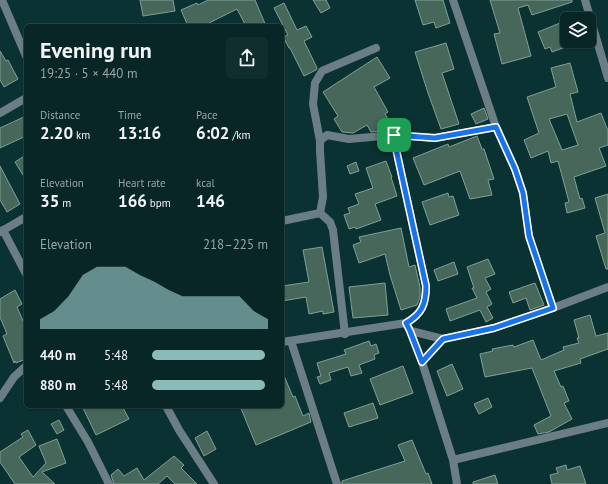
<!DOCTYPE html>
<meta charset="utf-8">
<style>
:root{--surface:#082626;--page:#112e2e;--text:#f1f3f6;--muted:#98a5a7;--line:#294343;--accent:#8bbbb9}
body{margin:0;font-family:"PT Sans",sans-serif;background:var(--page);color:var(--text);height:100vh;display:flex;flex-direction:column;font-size:15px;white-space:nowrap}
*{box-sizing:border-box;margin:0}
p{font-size:13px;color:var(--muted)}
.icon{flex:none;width:22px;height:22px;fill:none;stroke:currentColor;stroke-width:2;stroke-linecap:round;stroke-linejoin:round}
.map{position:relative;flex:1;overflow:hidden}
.drawer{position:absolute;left:24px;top:24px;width:260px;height:384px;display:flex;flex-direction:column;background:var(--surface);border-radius:6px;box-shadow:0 1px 3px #0004,0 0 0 1px var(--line)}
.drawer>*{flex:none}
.controls{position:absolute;left:560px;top:12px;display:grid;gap:8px}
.controls a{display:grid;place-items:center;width:36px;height:36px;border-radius:6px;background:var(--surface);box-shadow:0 1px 3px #0004,0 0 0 1px var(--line);font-size:20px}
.pin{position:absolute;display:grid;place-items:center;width:34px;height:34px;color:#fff;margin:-17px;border-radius:8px;box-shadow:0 2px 6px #0006}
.round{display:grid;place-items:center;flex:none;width:42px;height:42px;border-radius:6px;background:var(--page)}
.overview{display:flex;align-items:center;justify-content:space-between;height:68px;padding:0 16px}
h1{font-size:22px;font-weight:700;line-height:30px}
.metrics{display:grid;grid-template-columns:repeat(3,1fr);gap:6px;height:68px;padding:4px 16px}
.metrics div{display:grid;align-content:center}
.metrics b{font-size:17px;font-weight:700}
.metrics small{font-size:11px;font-weight:400}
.metrics p{font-size:11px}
.chart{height:112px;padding:8px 16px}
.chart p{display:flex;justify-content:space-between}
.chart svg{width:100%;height:72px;margin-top:4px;fill:var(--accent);opacity:.7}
ul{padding:0 16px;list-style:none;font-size:13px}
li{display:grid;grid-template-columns:64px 48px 1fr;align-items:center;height:30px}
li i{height:10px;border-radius:5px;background:var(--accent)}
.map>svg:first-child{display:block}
.building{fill:#47675b;stroke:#7fa194;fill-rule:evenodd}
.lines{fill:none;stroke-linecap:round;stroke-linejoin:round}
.street{stroke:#6c7e85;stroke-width:8}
.route-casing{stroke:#fff;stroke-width:8}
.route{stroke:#1a73e8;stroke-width:5}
</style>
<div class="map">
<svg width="608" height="484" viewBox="0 0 608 484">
<rect width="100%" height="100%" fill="#0a3232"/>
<path class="building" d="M140 0H173L175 11 143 16Z
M208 0H255L266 26H246L237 9 203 26H188L181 10 197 3 198 5Z
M313 0H326L330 8 321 13Z
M415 0H443L450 23 436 28 434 22 423 25Z
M490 0H572V2L532 15 528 5 518 8 531 56 502 64 494 34 500 33Z
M284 3 297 30 306 26 312 37 304 41 317 68 316 70 304 76 290 48H289L283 37 288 35 274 8Z
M565 21 567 26V36L559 39 563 48 552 52 550 47 545 49 538 32Z
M446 43 454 69 442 73 459 124 441 129 428 93 415 52Z
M0 51 6 61 8 60 18 79 4 87 0 80Z
M377 57 390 78 374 87 388 112 385 114 391 124 380 131 371 132 367 125 353 133 342 132 334 119 338 116 323 92Z
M570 63 578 92 570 94 577 122 601 113 608 131V145L599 148 606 166 574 177 580 199 582 198 585 208 567 213 565 203 569 202 558 161 551 163 548 151 531 158 524 140 539 133 527 97 556 87 551 68ZM567 114 578 145 562 150 549 119Z
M484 108 488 119 476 124 471 114Z
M26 116V136L0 148V128Z
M477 136 482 149H484L494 179 488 180 492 195 470 199 460 171 424 185 413 158 448 144 449 147Z
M26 155V180L15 162Z
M386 161 392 177H391L397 196 375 204 381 220 356 229 355 227 349 229 344 215 350 213 348 208 359 204 355 194 373 188 366 168Z
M356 162 359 171 350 174 347 166Z
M0 166 20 204 7 212 0 200Z
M448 193 449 197 453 196 459 215 430 225 422 202Z
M608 194V269H606L596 236 605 233 595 198Z
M401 228 409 267 415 265 420 287V297L417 305 401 310 390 275 385 254 359 263 353 245 361 242 359 237Z
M322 247 334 312 323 314V311L309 314 306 297 282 301V286L309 282 303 250Z
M488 259 495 274 485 278 491 289 486 292 492 304 487 307 493 318 486 322 480 310 450 321 446 309 477 298 472 288H474L467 267Z
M454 262 458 274 438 281 434 270Z
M385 283 388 315 353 318 349 287Z
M535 283 544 305 530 310 526 298 513 303 509 292Z
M15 290 22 304 17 307 26 328V359L16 363 15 361 14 363 3 336 7 334 0 317V299Z
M590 315 596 336 608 333V349L580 359 581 363 554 371 561 387 563 386 569 401 564 403 572 419 549 432 538 434 534 425 551 416 532 368 485 377 480 354 493 351 492 349 513 345 514 347 533 340 541 360 564 350 563 347 579 343 577 338H579L574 320Z
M369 341 371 346 376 344 379 353 374 355 375 359 359 365 362 373 351 376 348 367 329 373 331 380 320 384 317 377 321 376 317 363 346 354 344 350Z
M452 364 463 389 447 396 437 371Z
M403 366 413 393 380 405 370 379Z
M282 371 293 397 295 396 303 416 309 413 311 422 256 445 240 406H282Z
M488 398 492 407 479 414 474 404Z
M373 403 378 418 349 427 344 413Z
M87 406H122L129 419 96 435 83 408Z
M59 420 64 430 57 434 51 424Z
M28 430 36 445 19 457 33 477 46 463 39 446 57 439 66 463 42 472 55 484H15L0 462V452L23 437 21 434Z
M207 431 216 449 204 456 195 438Z
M412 440 426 474 428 473 432 484H342V481L405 461 398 445Z
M174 456 184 465 181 468 197 484H175L167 476 158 484H114L111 475 118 469 124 476 137 468 144 480Z
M566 465 567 470 580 466 586 484H552L550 475 558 473 556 468Z
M495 475 498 484H473V482Z"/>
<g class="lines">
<path class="street" d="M2 0 26 56
M453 0 496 127 515 169 523 193 529 237 553 308
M585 0 608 78
M0 113 26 98
M320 141 313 104 315 83 322 71 376 48
M320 213 323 197 320 151V141L327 135 349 139 394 135
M282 221 320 213 330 222 333 230 345 334
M3 230 26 274
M0 232 26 217
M409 328 422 362 453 460 457 484
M411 331 443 339 494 328 553 308 608 287
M291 341 337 484
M282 342 406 323C422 314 426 304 426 286L396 149 394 135 435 138 496 127
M422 362 443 339
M0 398 14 377 26 366
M66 406 88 442 109 484
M166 406 179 430 214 484
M453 460 608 423"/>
</g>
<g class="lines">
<g class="route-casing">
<path id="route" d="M496 127 515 169 523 193 529 236 553 308 494 328 443 339 422 362 410 331 406 323C422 314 426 304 426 286L396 149 394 135 435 138Z"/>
</g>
<use href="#route" class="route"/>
</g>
</svg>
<div class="controls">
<a><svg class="icon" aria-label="layers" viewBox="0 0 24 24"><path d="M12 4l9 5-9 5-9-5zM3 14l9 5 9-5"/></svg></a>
</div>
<div class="pin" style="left:394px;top:135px;background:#1e9e55"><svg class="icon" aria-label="arrive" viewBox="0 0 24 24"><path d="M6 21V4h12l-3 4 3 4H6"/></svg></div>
<section class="drawer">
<div class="overview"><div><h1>Evening run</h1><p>19:25 · 5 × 440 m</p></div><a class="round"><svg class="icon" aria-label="share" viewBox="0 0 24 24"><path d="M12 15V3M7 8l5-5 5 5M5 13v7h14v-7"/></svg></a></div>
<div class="metrics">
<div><p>Distance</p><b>2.20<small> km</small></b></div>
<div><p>Time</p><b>13:16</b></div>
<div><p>Pace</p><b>6:02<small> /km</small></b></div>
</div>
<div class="metrics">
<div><p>Elevation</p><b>35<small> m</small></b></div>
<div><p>Heart rate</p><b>166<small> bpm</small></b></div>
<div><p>kcal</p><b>146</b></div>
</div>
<div class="chart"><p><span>Elevation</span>218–225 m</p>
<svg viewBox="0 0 160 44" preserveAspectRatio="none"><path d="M0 44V38L10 33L20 24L30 11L40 6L50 6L60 6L70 11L80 15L90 20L100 24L110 24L120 24L130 24L140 24L150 33L160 38V44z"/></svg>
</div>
<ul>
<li><b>440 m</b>5:48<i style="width:97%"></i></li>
<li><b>880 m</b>5:48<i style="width:97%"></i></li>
</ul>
</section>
</div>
